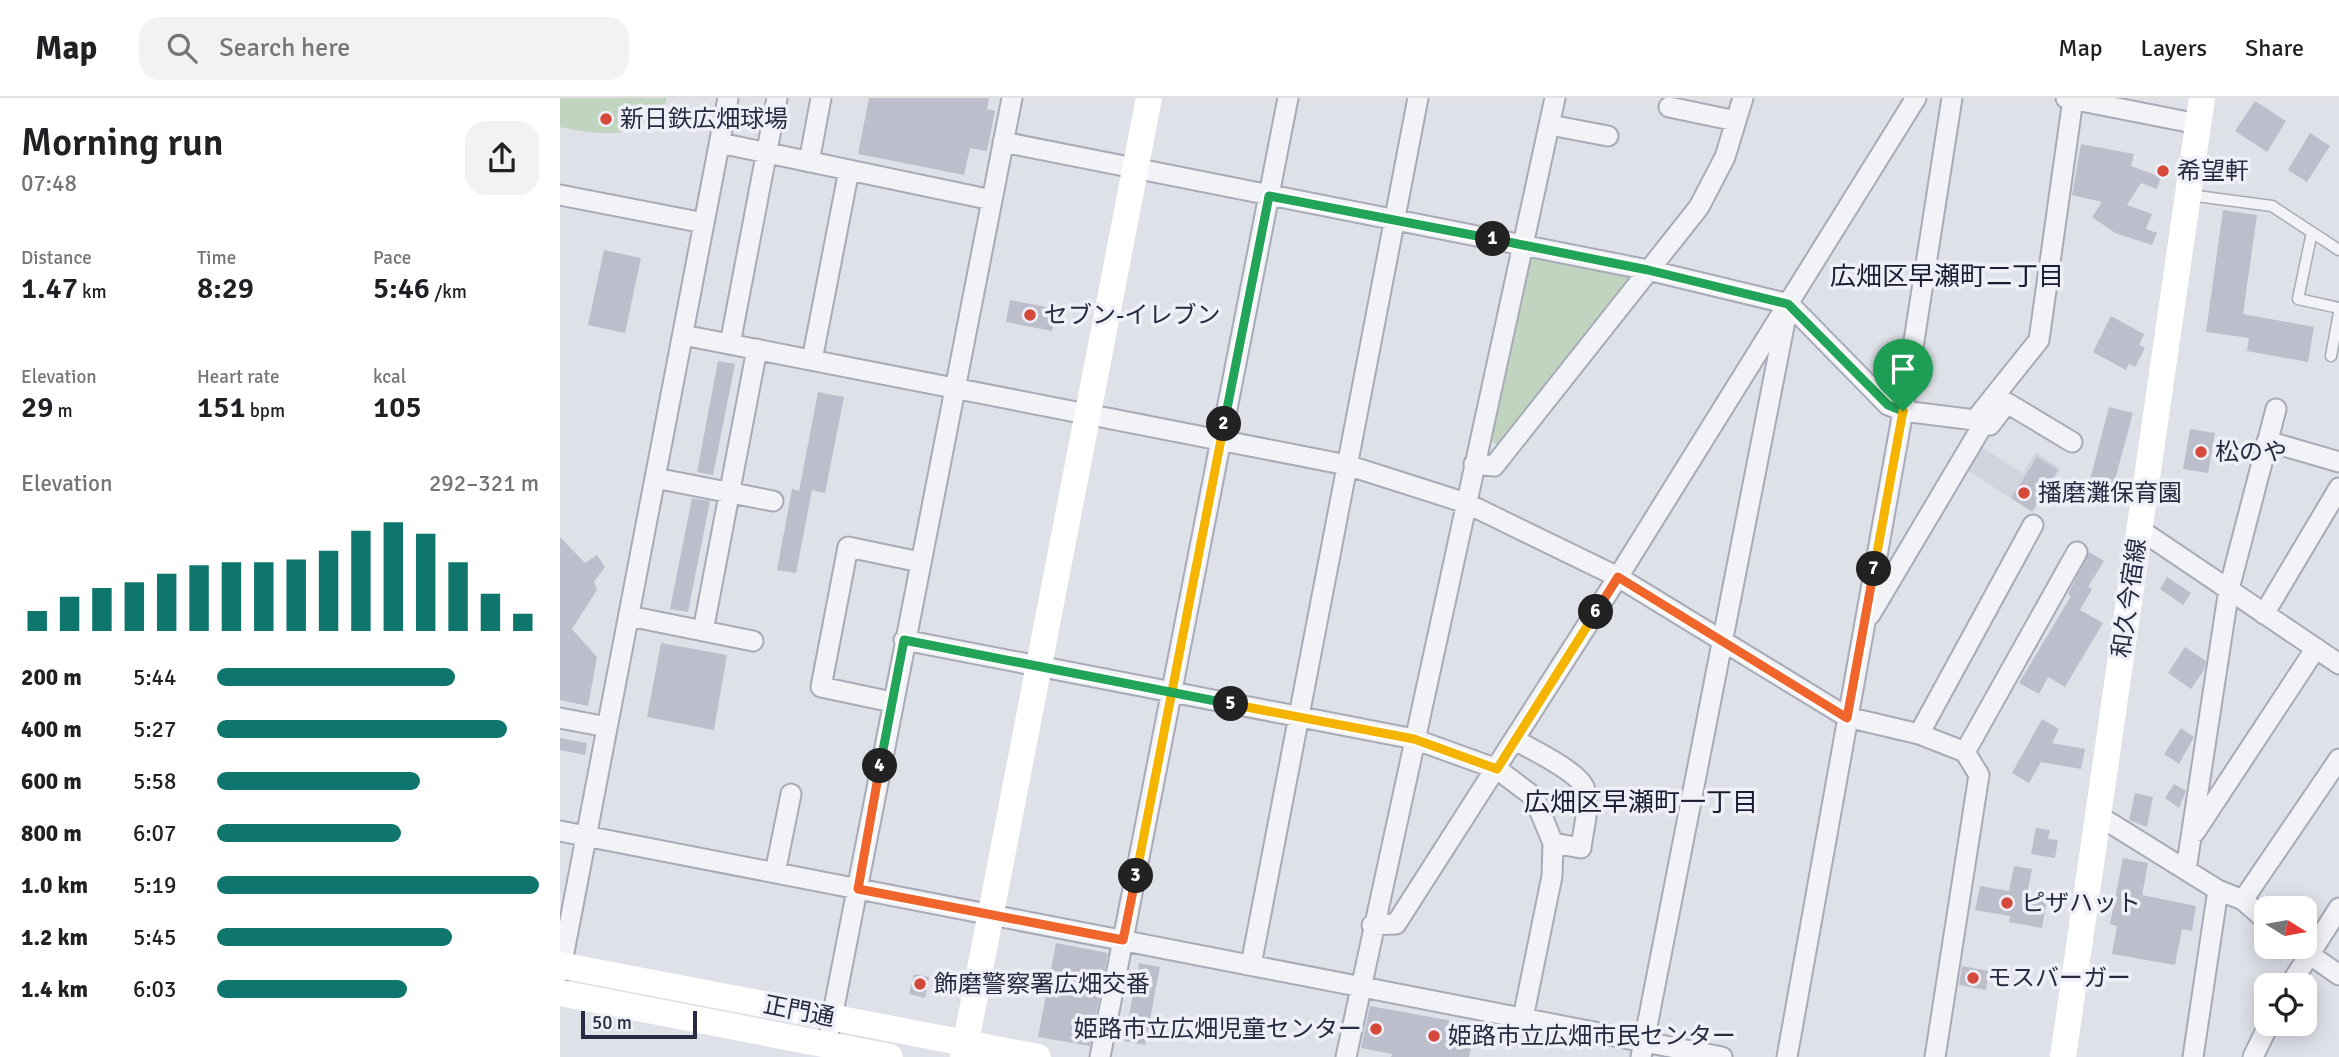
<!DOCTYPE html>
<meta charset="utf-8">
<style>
:root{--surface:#fff;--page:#f2f2f2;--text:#202124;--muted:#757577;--line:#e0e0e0;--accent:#0f766e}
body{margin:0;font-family:Signika,"Noto Sans JP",sans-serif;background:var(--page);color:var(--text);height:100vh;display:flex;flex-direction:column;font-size:26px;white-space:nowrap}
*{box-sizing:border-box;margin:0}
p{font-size:23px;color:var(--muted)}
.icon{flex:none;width:38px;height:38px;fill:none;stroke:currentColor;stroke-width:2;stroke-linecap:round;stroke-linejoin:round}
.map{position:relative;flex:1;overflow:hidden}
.panel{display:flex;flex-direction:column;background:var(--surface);width:560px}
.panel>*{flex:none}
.needle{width:46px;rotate:101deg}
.buttons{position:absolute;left:1694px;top:798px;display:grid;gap:14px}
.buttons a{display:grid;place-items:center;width:63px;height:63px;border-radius:14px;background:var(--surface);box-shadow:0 4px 18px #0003;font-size:35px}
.scale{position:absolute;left:21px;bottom:18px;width:116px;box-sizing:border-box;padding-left:7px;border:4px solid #272b41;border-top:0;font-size:19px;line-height:24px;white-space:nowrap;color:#272b41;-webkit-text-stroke:5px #eff0f7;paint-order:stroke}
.pin{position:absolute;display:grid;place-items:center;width:60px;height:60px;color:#fff;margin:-72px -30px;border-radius:50% 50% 50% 0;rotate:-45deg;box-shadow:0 0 7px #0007}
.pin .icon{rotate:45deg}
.km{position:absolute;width:35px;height:35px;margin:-18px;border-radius:50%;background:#222;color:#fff;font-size:19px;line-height:35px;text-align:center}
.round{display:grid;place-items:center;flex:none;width:74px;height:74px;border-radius:21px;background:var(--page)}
.overview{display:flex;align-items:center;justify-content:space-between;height:119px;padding:0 21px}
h1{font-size:38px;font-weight:600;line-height:52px}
.metrics{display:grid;grid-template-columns:repeat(3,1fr);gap:10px;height:119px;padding:7px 21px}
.metrics div{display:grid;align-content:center}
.metrics b{font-size:30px;font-weight:600}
.metrics small{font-size:19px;font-weight:400}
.metrics p{font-size:19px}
.chart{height:196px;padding:14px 21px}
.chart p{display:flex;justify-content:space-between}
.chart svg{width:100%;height:126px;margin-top:7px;stroke:var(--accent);stroke-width:6}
ul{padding:0 21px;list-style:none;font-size:23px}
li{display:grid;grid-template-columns:112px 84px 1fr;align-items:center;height:52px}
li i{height:18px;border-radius:9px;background:var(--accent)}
header{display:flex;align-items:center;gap:42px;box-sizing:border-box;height:98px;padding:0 35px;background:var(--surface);border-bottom:2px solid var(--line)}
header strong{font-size:33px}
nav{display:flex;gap:38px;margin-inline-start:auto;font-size:24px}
.search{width:490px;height:63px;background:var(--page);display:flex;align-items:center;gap:18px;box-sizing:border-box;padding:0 24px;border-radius:21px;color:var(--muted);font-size:26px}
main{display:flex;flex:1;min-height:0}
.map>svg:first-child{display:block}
.built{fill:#d1d3de}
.green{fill:#c0d4c0}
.building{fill:#bcbecc}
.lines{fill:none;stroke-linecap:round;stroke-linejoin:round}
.lane-casing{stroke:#a8aab7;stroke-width:13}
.street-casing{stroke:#a8aab7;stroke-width:23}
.lane{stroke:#f2f3f7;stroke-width:10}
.street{stroke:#f2f3f7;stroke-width:19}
.secondary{stroke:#fff;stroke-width:26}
.split-1-casing{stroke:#fff;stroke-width:14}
.split-2-casing{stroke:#fff;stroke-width:14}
.split-3-casing{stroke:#fff;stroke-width:14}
.split-4-casing{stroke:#fff;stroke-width:14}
.split-5-casing{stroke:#fff;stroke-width:14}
.split-6-casing{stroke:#fff;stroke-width:14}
.split-7-casing{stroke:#fff;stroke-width:14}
.split-8-casing{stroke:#fff;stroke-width:14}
.split-1{stroke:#22a559;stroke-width:9}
.split-2{stroke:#22a559;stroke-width:9}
.split-3{stroke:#f5b400;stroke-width:9}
.split-4{stroke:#f0652b;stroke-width:9}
.split-5{stroke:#22a559;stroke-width:9}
.split-6{stroke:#f5b400;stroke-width:9}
.split-7{stroke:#f0652b;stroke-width:9}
.split-8{stroke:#f5b400;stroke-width:9}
.poi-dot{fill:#d5493d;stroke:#eff0f7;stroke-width:2.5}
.labels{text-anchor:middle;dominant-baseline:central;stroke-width:7;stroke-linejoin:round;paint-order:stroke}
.poi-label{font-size:24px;fill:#272b41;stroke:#eff0f7;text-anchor:start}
.street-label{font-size:24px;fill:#272b41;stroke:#eff0f7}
.neighbourhood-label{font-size:26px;fill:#191c32;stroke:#eff0f7}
</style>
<header>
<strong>Map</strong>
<div class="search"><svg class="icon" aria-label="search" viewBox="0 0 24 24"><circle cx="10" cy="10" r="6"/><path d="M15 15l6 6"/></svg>Search here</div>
<nav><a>Map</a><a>Layers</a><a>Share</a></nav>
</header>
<main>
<section class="panel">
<div class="overview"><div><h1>Morning run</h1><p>07:48</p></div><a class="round"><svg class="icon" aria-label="share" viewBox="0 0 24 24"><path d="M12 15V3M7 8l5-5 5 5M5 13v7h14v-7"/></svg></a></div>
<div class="metrics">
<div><p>Distance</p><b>1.47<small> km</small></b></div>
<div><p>Time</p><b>8:29</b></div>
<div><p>Pace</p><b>5:46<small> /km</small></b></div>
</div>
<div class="metrics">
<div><p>Elevation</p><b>29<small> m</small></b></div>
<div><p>Heart rate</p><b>151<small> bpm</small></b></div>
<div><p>kcal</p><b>105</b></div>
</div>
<div class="chart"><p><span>Elevation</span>292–321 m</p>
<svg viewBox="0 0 160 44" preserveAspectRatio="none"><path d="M5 44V37M15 44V32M25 44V29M35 44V27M45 44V24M55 44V21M65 44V20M75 44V20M85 44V19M95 44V16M105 44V9M115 44V6M125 44V10M135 44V20M145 44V31M155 44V38"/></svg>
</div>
<ul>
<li><b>200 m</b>5:44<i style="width:74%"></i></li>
<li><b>400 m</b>5:27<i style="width:90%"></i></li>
<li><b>600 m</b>5:58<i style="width:63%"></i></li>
<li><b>800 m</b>6:07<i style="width:57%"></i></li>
<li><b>1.0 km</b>5:19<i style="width:100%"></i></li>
<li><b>1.2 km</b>5:45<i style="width:73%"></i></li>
<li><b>1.4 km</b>6:03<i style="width:59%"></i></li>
</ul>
</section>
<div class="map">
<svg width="1779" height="959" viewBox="0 0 1779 959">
<rect width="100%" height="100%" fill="#dfe1e9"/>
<path class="built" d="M1419 347 1462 375 1476 354 1501 371 1473 415 1404 370Z"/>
<path class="green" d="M0 0H107C90 45 38 37 0 29Z
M974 157 1068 175 1069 184 942 348 929 343 968 160Z"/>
<path class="building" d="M309 0H429L427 11 435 13 427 53 410 50 404 77 298 56Z
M1695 3 1726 23 1707 54 1675 33Z
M1750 35 1770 48 1747 84 1728 72Z
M1521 46 1574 56 1571 68 1601 79 1597 91 1581 85 1567 107 1592 116 1586 131 1597 135 1592 147 1555 135 1532 119 1542 104 1512 97Z
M1663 112 1697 117 1683 216 1754 229 1748 264 1687 253 1689 240 1646 234Z
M44 152 81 160 65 235 28 227Z
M450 202 497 211 492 233 446 224Z
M1551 218 1584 236 1579 247 1585 250 1575 269 1569 266 1566 272 1533 254Z
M158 263 175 266 153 377 137 374Z
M258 294 284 299 265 395 252 392 236 475 217 472 232 391 239 393Z
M1549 309 1573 315 1553 389 1530 382Z
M1630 331 1655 335 1648 375 1623 371Z
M1477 359 1498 372 1472 413 1451 400Z
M132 400 150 403 128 514 110 511Z
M0 439 25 465 37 457 45 469 34 484 37 492 12 531 37 559 28 608 0 602Z
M1529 454 1544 463 1528 489 1532 491 1520 512 1543 525 1505 589 1488 579 1479 596 1459 585 1511 498 1508 496Z
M1607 479 1631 495 1623 507 1600 491Z
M101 545 167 557 154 632 87 619Z
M1625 549 1646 563 1644 572 1631 591 1608 575Z
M1482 621 1499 631 1492 645 1525 651 1521 671 1481 664 1469 685 1452 675Z
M1621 630 1634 639 1619 666 1604 656Z
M0 640 27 645 25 657 0 652Z
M1614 686 1626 693 1619 710 1605 700Z
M1575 695 1593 699 1587 729 1569 722Z
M1476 730 1490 732 1488 741 1498 742 1495 760 1471 756Z
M1563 760 1588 765 1582 797 1636 808 1632 833 1622 831 1615 867 1552 856 1557 828 1550 826Z
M1454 768 1472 771 1467 796 1487 800 1482 830 1449 824 1450 818 1415 812 1420 788 1449 793Z
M496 845 548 855 530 948 478 939Z
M579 865 600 869 585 947 564 943Z
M1402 868 1429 873 1426 892 1399 887Z
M354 876 369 879 365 900 349 896Z
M810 908 915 927 909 959H831L832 956 801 950Z"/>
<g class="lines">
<g class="lane-casing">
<path id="lane" d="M1629 97 1712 108 1779 152
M1752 134 1738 201 1779 210
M1771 258 1779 215"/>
</g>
<g class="street-casing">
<path id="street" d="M1506 0 1638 26
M1109 9 1176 23
M990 27 1048 38
M443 44 1088 172 1229 206 1328 307 1343 313 1415 322 1479 242 1513 1
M160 45 432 102
M249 64 261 0
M0 97 144 125
M123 237 787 367 906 405 1058 479 1287 619 1359 636 1405 654 1419 677 1375 959
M170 246 217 0
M252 262 289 72
M1416 323 1430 327 1447 305 1512 344
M1707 343 1779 364
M914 366 934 368 1139 109 1165 59 1183 0
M95 380 213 403
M1579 431 1779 566
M1704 516 1779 390
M1310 517 1424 325
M69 518 193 543
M143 533 197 251
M344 542 854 641 937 671 974 699 993 745 992 778 963 920
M332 604 261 589 288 449 360 464
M0 620 47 629
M1359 636 1473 427
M955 642C971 651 1017 673 1024 689 1031 707 1023 732 1021 750L993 745
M1405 654 1517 454
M1539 718 1658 792 1683 802 1706 822
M0 733 1162 959
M1635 734 1756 550
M1626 772 1669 491 1716 311
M215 775 231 696
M1683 802 1779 661
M812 827 836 826 1058 479 1356 0
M1739 849 1779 877
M691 867 858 0
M0 875 168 0
M1730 887 1779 810
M270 930 452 0
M540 959 728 0
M786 959 995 0
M1081 959 1226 218
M1227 959 1343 313 1392 0
M1633 959 1658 792
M1693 959 1709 926"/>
</g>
<use href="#lane" class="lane"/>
<use href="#street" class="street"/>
<path class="secondary" d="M0 867 478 959
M0 895 330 959
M403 959 589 0
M1503 959 1642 0"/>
</g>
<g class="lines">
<g class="split-1-casing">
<path id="split-1" d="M933 141 1088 172 1228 206 1328 307 1343 313"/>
</g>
<g class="split-2-casing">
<path id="split-2" d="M664 326 709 98 933 141"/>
</g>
<g class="split-3-casing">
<path id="split-3" d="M576 778 664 326"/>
</g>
<g class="split-4-casing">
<path id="split-4" d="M320 668 298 791 563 842 576 778"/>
</g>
<g class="split-5-casing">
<path id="split-5" d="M320 668 344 542 671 606"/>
</g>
<g class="split-6-casing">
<path id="split-6" d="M671 606 854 641 937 671 1036 514"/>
</g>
<g class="split-7-casing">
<path id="split-7" d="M1036 514 1058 479 1287 620 1314 471"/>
</g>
<g class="split-8-casing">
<path id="split-8" d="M1314 471 1343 313"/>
</g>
<use href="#split-1" class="split-1"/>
<use href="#split-2" class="split-2"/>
<use href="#split-3" class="split-3"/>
<use href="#split-4" class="split-4"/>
<use href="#split-5" class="split-5"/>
<use href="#split-6" class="split-6"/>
<use href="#split-7" class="split-7"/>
<use href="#split-8" class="split-8"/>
</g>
<g class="poi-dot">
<circle cx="46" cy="21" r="7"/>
<circle cx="1603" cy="73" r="7"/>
<circle cx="470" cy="217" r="7"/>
<circle cx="1641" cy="354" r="7"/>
<circle cx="1464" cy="395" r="7"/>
<circle cx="1447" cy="805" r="7"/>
<circle cx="1413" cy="880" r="7"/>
<circle cx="360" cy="886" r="7"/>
<circle cx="816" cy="931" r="7"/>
<circle cx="874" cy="938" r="7"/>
</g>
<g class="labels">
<g class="poi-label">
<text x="60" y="21">新日鉄広畑球場</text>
<text x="1617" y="73">希望軒</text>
<text x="484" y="217">セブン-イレブン</text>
<text x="1655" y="354">松のや</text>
<text x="1478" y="395">播磨灘保育園</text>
<text x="1461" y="805">ピザハット</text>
<text x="1427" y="880">モスバーガー</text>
<text x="374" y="886">飾磨警察署広畑交番</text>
<text x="802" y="931" text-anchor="end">姫路市立広畑児童センター</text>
<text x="888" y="938">姫路市立広畑市民センター</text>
</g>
<g class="street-label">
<text transform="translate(1569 500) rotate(-82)">和久今宿線</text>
<text transform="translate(239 913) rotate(11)">正門通</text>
</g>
<g class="neighbourhood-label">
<text x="1387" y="179">広畑区早瀬町二丁目</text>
<text x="1081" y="705">広畑区早瀬町一丁目</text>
</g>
</g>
</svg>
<div class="buttons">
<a><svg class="needle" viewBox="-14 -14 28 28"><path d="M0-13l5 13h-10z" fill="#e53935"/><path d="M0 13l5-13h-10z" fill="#757577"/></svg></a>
<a><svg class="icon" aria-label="locate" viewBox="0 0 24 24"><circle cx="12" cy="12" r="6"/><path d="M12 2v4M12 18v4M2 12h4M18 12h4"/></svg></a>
</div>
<div class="scale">50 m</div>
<div class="pin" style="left:1343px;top:313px;background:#1e9e55"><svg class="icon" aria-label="arrive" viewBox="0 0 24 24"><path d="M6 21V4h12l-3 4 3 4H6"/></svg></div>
<b class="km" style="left:933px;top:141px">1</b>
<b class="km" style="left:664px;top:326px">2</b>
<b class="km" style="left:576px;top:778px">3</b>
<b class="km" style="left:320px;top:668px">4</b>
<b class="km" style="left:671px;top:606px">5</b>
<b class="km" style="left:1036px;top:514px">6</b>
<b class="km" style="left:1314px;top:471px">7</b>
</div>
</main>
